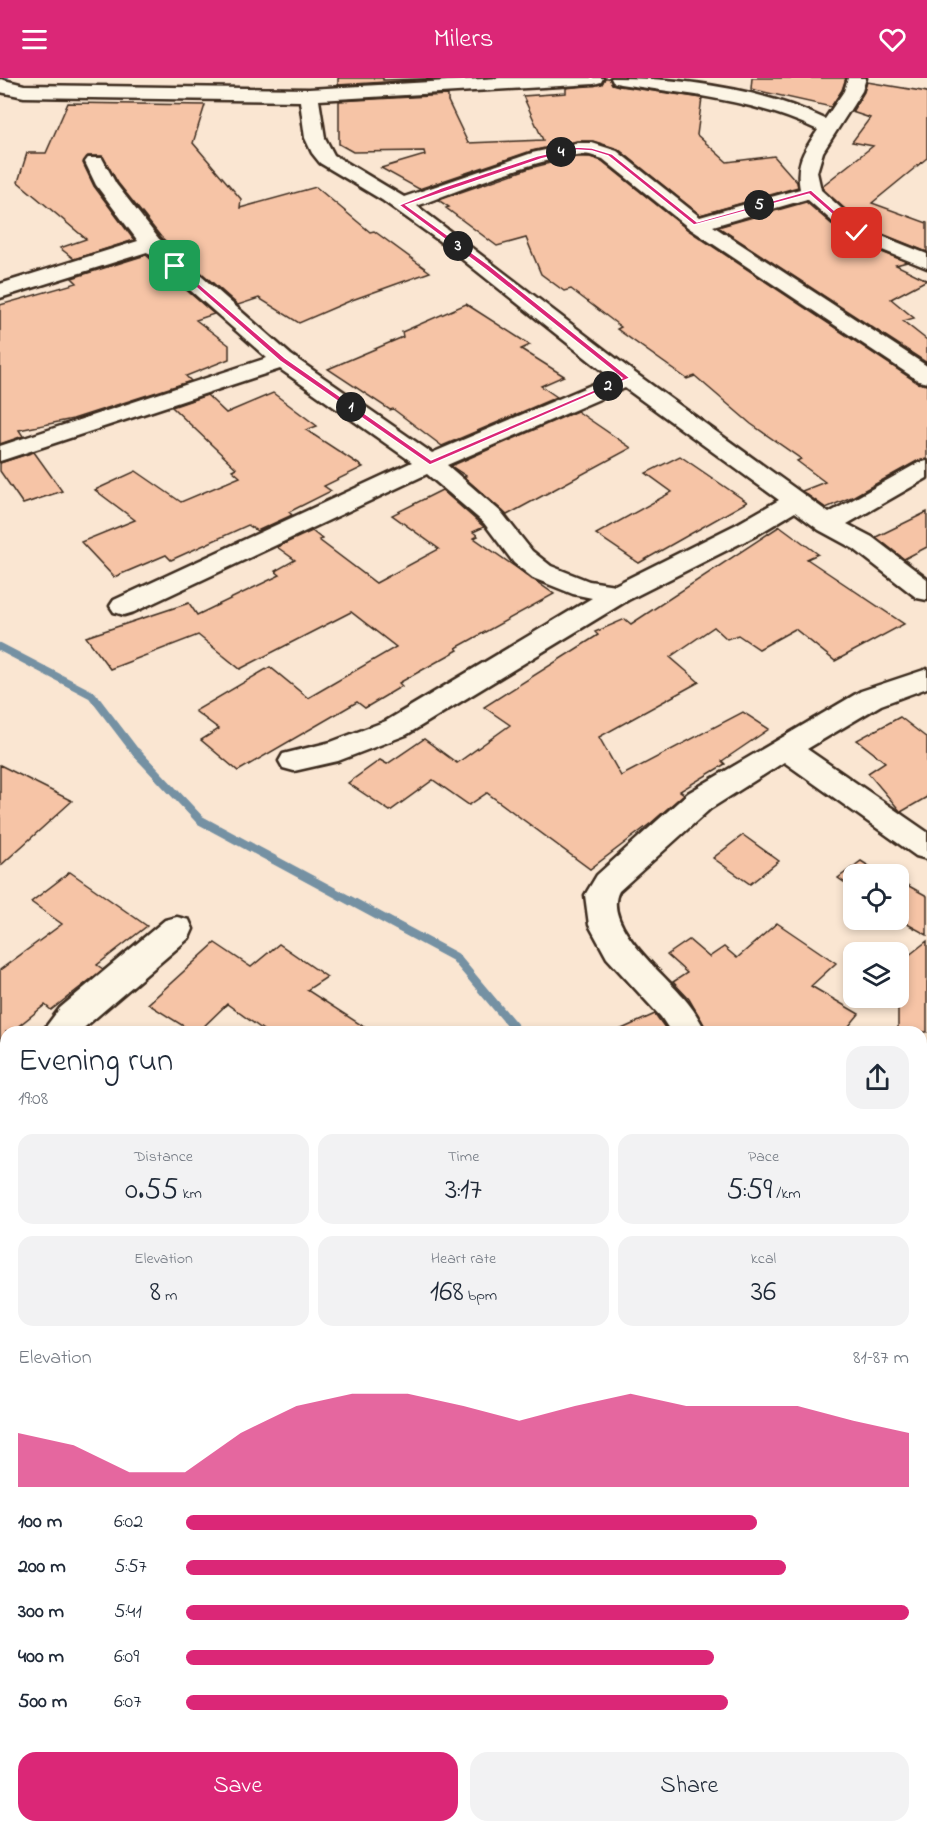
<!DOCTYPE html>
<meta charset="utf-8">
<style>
:root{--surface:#fff;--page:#f2f2f3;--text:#1f2937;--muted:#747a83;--accent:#db2777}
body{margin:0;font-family:"Indie Flower",sans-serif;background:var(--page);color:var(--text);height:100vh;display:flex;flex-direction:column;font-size:22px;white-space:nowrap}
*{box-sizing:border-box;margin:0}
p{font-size:20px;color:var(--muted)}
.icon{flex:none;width:33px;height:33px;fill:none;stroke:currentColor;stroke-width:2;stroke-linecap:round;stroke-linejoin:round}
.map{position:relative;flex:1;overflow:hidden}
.details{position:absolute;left:0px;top:948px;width:927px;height:807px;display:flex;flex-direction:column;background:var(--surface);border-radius:18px 18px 0 0;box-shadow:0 3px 9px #0003}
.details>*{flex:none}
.fabs{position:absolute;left:843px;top:786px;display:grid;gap:12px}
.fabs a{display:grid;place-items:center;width:66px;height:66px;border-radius:12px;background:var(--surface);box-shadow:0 3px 9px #0003;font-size:30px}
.pin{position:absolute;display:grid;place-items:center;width:51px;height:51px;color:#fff;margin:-26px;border-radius:12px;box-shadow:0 3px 9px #0006}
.km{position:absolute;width:30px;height:30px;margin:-15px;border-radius:50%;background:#222;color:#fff;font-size:16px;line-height:30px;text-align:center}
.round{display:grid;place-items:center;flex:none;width:63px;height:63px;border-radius:18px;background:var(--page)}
.summary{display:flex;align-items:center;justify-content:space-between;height:102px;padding:0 18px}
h1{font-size:33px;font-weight:600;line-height:45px}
.figures{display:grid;grid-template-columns:repeat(3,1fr);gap:9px;height:102px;padding:6px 18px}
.figures div{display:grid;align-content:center;border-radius:15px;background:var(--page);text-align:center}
.figures b{font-size:30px;font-weight:600}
.figures small{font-size:16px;font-weight:400}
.figures p{font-size:16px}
.chart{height:168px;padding:12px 18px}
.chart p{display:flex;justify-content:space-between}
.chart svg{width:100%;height:108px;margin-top:6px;fill:var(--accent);opacity:.7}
.primary-button{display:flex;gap:12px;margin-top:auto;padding:12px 18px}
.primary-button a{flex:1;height:69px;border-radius:18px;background:var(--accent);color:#fff;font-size:24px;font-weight:600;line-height:69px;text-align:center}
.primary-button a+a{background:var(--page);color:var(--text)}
ul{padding:0 18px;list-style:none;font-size:20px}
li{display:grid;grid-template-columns:96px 72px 1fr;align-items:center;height:45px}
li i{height:15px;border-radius:8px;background:var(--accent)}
header{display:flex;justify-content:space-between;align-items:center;height:78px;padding:0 18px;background:var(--accent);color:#fff;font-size:27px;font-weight:600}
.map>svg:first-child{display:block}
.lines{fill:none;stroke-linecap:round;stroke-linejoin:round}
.stream-far3{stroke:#7591a3;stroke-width:6}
.stream-far2{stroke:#7591a3;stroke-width:8}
.stream-far1{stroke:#7591a3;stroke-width:9}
.stream{stroke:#7591a3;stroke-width:11}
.building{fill:#f6c4a6;stroke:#3b2a1e;stroke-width:1.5}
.minor-casing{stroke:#3b2a1e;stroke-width:5}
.minor{fill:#fcf5e5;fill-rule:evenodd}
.route{fill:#db2777;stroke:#fff;stroke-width:1.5}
</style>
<header><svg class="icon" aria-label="menu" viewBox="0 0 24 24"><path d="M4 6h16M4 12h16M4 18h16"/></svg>Milers<svg class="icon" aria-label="heart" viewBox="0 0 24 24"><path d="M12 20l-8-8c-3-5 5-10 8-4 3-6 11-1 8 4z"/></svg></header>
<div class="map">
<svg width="927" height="1755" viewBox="0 0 927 1755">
<rect width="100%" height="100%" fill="#fae6d2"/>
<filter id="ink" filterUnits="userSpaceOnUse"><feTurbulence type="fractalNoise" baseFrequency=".0167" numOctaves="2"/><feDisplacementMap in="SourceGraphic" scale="12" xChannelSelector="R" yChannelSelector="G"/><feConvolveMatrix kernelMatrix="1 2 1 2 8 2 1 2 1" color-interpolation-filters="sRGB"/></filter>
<g filter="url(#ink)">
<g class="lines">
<path class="stream-far3" d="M0 6 5 0"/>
<path class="stream-far2" d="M0 569 92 617 137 676"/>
<path class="stream-far1" d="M136 674 200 742 455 879 518 954"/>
<path class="stream" d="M921 1381 927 1383"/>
</g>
<path class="building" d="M338 0H383V2L449 0 338 7Z
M605 0H609L612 6 619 8 702 20 697 57 727 84 774 78 797 104 798 109 700 137 618 71 593 63H577L531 73 419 111 381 90 425 77 424 73 353 74 339 66V23L448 17V23L468 65 543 62 523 18 566 15V10L602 6Z
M752 0H846L842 12 831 29 751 11Z
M867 4 927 14V80L872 125 927 145V174L865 149 823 111 822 108 873 68 852 64 870 40 852 34 864 14Z
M68 25 205 27 193 65 241 121 240 130 316 109 370 154 374 153 430 194 352 222 299 245 259 220 238 227 161 159 118 105 102 78H88L83 85 94 108 134 162 74 181 60 170 86 161 18 104 27 75H46Z
M574 79H590L602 83 688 152 918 305 927 307V381L917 383 854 418 826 430 802 413 825 404 797 383 801 381 751 346 695 298 687 301 617 251 621 249 571 211 564 213 541 196 526 160 497 168 446 130 449 129 438 122 530 90Z
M806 124 849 161 907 184 896 187 927 202 891 221 914 240 903 243 927 262V285L718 149Z
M146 177 214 236 196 242 229 267V281L186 298 191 303 73 341 19 352 23 358 0 366V227L77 205 72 200Z
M466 226 530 267 521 271 564 298 541 308 557 319 442 368 393 331 390 332 328 291 403 259 402 254Z
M273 315 317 348 306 352 363 389 324 408 331 413 289 434 292 437 257 453 248 447 171 482 166 477 114 499 81 464 135 442 95 412 136 393 181 424 240 399 232 392 236 390 172 329 207 317 226 335Z
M577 333 631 370 507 437 464 399 466 398 451 388Z
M34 374 62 413 23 426 0 393V385Z
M680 378 747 424 639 485 596 456 672 414 646 395Z
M442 412 484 449 473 454 478 458 474 460 554 516 456 570 458 572 399 605 402 608 365 630 357 624 238 693 201 662 219 651 195 633 270 589 308 620 396 569 351 534 240 591 198 557 110 591 86 559 189 525 197 537 280 497 275 493 295 482 277 469 312 453 322 461 319 462 376 505 439 471 392 437Z
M927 434V469L904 481 876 459Z
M780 448 818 476 807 481 904 546 835 583 795 551 759 571 738 557 727 561 714 549 670 579 699 604 599 659 621 698 743 634 769 651 722 683 725 686 680 713 684 716 651 745 590 791 487 715 469 727 433 702 390 733 348 705 380 682 387 686 424 661 457 685 510 647 484 629 598 557 595 554 625 541 631 546Z
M900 639 927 660V719L901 734 868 695 885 684 857 662Z
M0 687 72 723 0 788Z
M743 757 779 783 750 806 713 780Z
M861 783 875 792 878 790 890 796H854V811L838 800Z
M70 794 147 848 97 887 103 891 91 901 51 932 45 927 11 954H6V958L0 963V892L62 846 31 824Z
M898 802 927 818V857L898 841Z
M777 845 836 885 811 908 859 936 844 954H708L689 921 673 904 687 895 667 877 689 862 709 879 724 869 737 880Z
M927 863V954H898V886Z
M215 865 251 889 279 866 327 899 307 912 372 954H266L227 926 198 954H193L148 926Z
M655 936 668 954H615Z"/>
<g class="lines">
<g class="minor-casing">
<path id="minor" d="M500 0H603L601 4 594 6 319 22 325 60 334 77 404 119 532 75 577 65H592L617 73 700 139 800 111C795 84 804 73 818 52 756 22 687 16 620 6L613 4 611 0C682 0 760 10 825 41L844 13 848 0H866L862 13 823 74 817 94 821 112 864 151 927 176V190L850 159 807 121 713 148 927 288V305L919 303 689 150 603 81C599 80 594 78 590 77 556 72 452 115 417 128L635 295 829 435 918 385 927 383V400L847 446 872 459 927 501V522L917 520 854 471 819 452 795 434 755 458 628 522 406 657 338 683 294 693 283 690 279 683 283 676 331 664 386 643 592 520 573 516 533 500 514 485 484 445 427 396 134 534 124 537 114 534 110 528 114 522 412 384 280 291 0 383V368L267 280 147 174 0 220V206L138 163 96 107 85 84 88 80H102L116 106 159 161 291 277 432 375 610 299 438 162 382 122 320 85 312 75 305 60 300 23 24 19 0 14V1L24 7 309 11ZM625 310 779 422 737 446 615 507 589 503 551 488 532 473 502 435 447 387Z
M927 591V610L881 627 807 671 927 754V781L916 778 784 684 710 731 619 813C601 846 665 897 683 919 692 929 700 942 706 954H671L661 939 607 880 589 847 585 817 597 797 688 715 861 613Z
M177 839 189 842 193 851 189 860 79 954H42L60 930 165 842Z
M927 1010V1044L921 1046V1012Z
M921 1117 927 1119V1154L921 1152Z
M6 1380V1424L0 1426V1382Z
M0 1640 6 1643V1693L0 1691Z
M48 1749H98L101 1755H51Z
M223 1749H274L271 1755H220Z
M603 1749H654L651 1755H600Z"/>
</g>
<use href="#minor" class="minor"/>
</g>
</g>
<path class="route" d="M577 69 592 70 612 76 697 144 811 112 860 155 855 156 809 116 694 147 608 78 592 73 577 72 541 81 406 127 490 188 630 300 430 387 280 283 172 188 177 187 285 280 431 382 622 300 485 191 399 127 441 110 537 78Z"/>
</svg>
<div class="fabs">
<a><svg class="icon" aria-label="locate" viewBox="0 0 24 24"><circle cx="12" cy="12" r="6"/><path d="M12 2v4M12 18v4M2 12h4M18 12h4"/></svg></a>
<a><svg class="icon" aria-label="layers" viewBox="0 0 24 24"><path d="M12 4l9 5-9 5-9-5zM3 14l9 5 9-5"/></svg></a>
</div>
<div class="pin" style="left:175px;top:188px;background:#1e9e55"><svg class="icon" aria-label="arrive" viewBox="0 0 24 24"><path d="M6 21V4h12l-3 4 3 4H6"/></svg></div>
<div class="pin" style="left:857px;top:155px;background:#d93025"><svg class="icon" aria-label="check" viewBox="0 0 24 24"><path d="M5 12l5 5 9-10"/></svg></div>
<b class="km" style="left:351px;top:329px">1</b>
<b class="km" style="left:608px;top:308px">2</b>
<b class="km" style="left:458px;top:168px">3</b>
<b class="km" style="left:561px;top:74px">4</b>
<b class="km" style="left:759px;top:127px">5</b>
<section class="details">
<div class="summary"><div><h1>Evening run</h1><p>19:08</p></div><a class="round"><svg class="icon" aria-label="share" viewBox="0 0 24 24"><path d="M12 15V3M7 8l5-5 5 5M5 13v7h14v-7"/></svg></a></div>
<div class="figures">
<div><p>Distance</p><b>0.55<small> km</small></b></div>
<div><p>Time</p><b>3:17</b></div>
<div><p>Pace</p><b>5:59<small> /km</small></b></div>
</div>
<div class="figures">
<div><p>Elevation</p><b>8<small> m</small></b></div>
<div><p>Heart rate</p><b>168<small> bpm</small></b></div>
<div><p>kcal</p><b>36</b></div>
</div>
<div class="chart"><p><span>Elevation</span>81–87 m</p>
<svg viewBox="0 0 160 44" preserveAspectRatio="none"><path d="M0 44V22L10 27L20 38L30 38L40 22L50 11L60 6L70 6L80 11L90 17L100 11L110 6L120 11L130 11L140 11L150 17L160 22V44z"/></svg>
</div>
<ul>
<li><b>100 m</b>6:02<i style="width:79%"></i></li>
<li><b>200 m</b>5:57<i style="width:83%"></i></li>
<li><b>300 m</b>5:41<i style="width:100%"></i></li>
<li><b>400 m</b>6:09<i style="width:73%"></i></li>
<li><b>500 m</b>6:07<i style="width:75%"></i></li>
</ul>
<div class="primary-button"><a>Save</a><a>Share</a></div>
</section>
</div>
